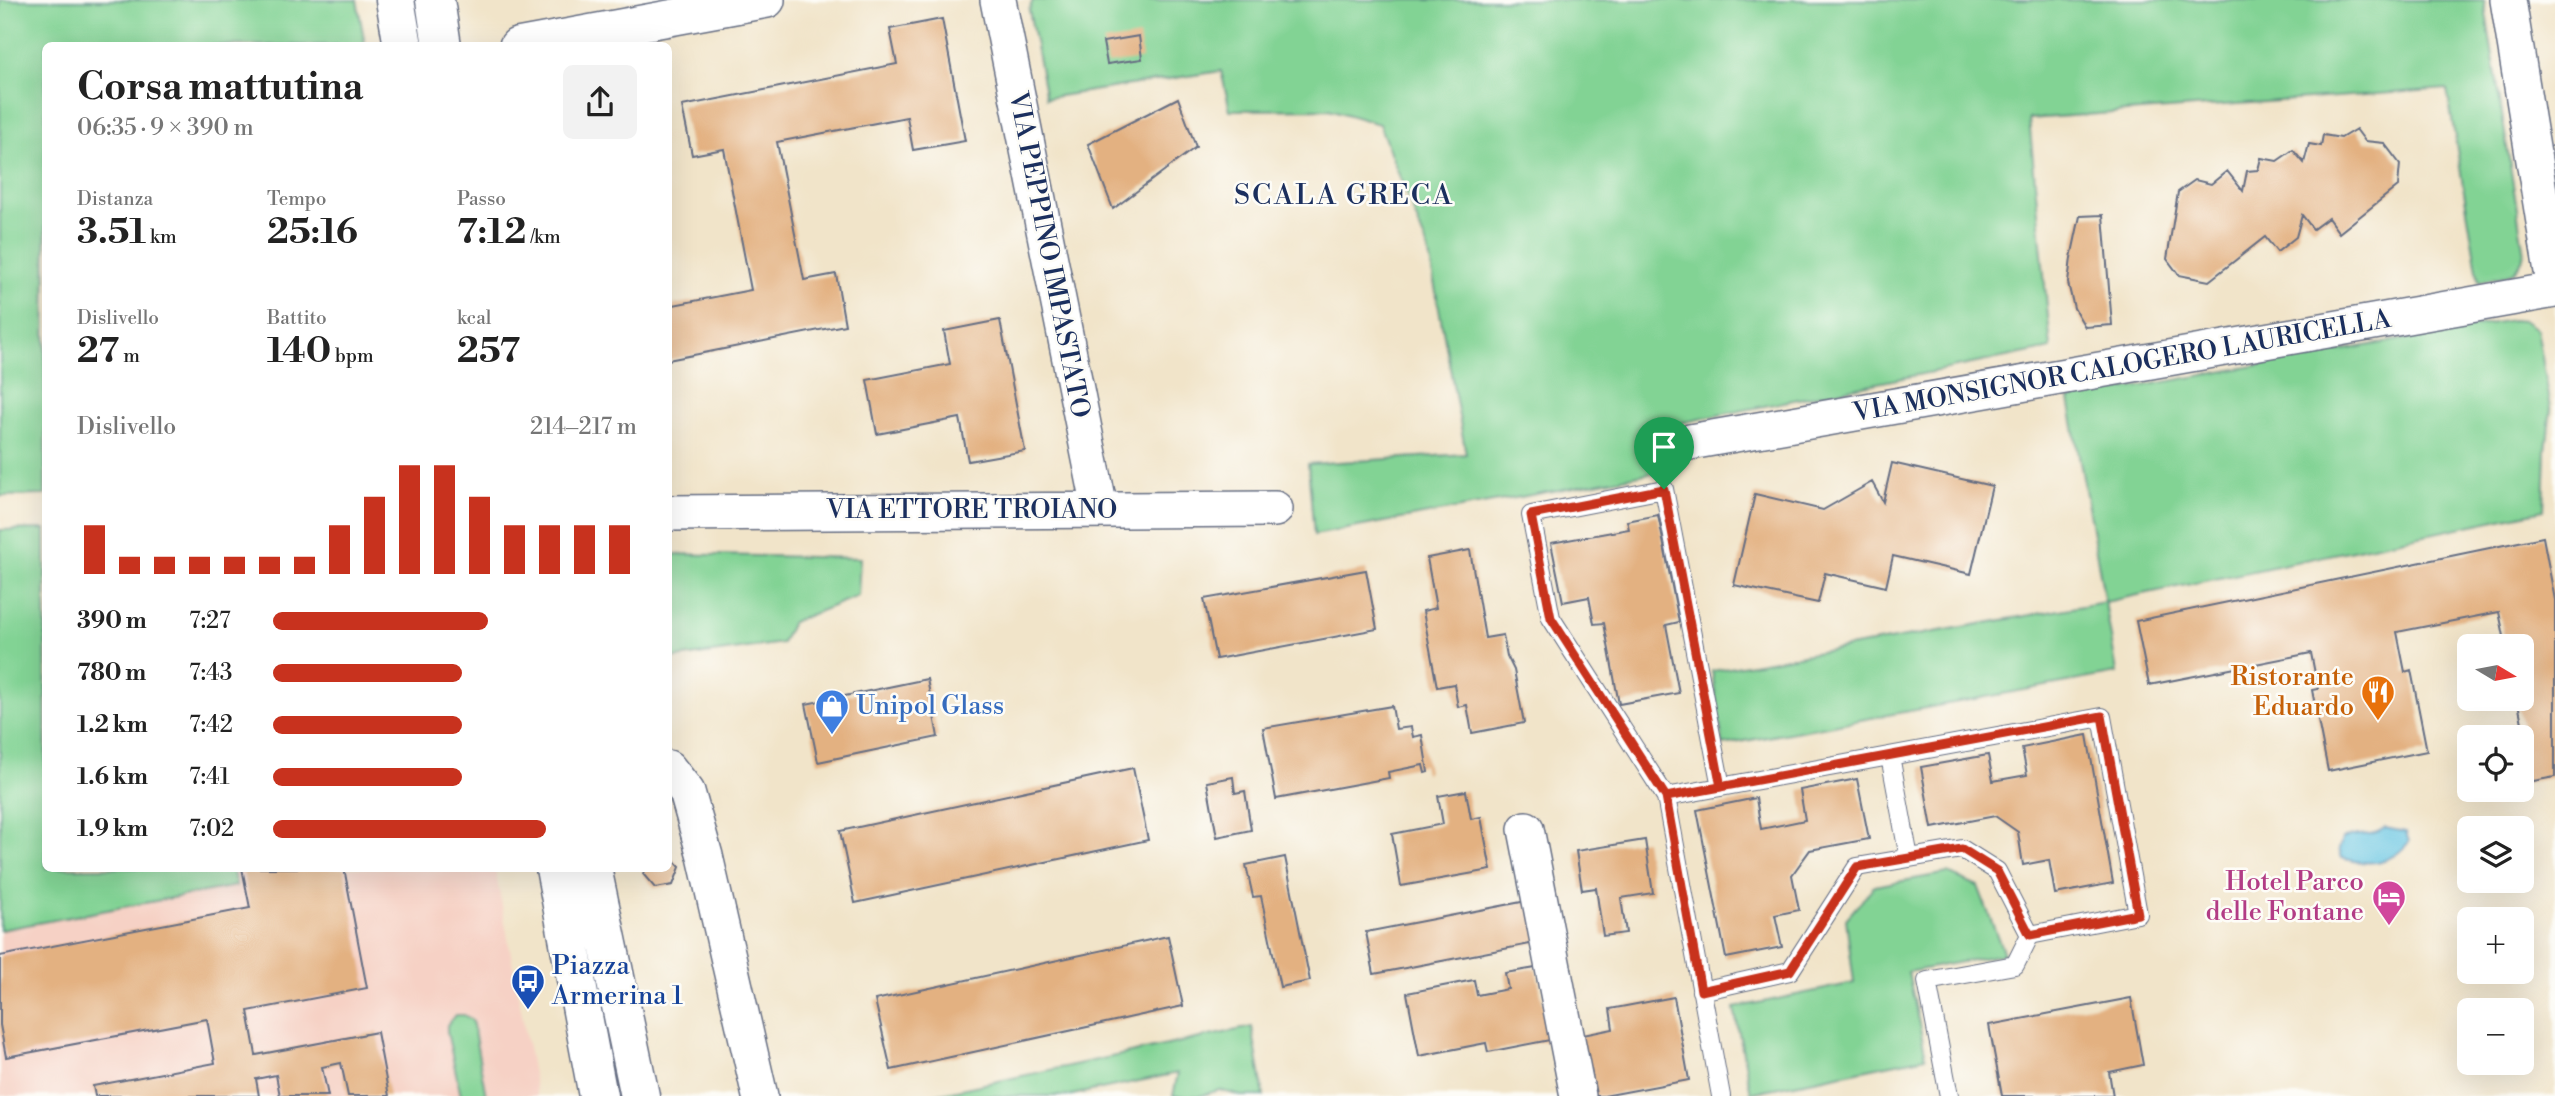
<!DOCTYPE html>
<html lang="it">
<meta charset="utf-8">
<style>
:root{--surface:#fff;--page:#f2f2f2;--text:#222;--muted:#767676;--accent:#c8321e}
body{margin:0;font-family:"Libre Bodoni",serif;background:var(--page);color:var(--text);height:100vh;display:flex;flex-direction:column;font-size:26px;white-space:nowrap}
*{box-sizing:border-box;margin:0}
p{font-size:23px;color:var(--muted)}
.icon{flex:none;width:38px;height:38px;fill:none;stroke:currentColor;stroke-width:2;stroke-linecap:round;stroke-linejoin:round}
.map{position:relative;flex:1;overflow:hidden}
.drawer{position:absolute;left:42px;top:42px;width:630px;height:830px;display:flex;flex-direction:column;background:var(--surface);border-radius:10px;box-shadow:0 7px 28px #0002}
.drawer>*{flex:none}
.needle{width:46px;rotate:100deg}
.controls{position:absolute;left:2457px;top:634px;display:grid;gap:14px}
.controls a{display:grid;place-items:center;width:77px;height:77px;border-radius:10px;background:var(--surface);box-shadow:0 7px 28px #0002;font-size:35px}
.pin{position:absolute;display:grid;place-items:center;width:60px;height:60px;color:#fff;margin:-72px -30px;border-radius:50% 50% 50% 0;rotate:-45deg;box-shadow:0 0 7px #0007}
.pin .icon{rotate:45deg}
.round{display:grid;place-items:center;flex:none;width:74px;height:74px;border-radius:10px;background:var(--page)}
.head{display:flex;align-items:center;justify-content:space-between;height:119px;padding:0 35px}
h1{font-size:38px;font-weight:700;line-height:52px}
.figures{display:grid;grid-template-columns:repeat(3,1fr);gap:10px;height:119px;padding:7px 35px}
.figures div{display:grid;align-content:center}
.figures b{font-size:35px;font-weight:700}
.figures small{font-size:19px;font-weight:400}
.figures p{font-size:19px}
.chart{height:196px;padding:14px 35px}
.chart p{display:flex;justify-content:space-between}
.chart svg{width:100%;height:126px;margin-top:7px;stroke:var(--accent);stroke-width:6}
ul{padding:0 35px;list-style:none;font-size:23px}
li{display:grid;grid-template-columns:112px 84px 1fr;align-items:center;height:52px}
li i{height:18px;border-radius:9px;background:var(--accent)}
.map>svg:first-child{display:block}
.built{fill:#f6d1c5}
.green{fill:#82d394;stroke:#4e8179;stroke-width:2}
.water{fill:#64c4e2;stroke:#407aa0;stroke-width:2}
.building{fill:#e3b181}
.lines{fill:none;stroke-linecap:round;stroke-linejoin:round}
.lane-casing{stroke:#666e83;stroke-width:20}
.street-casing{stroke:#666e83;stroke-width:38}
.secondary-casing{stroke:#666e83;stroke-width:41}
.lane{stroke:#fff;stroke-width:18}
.street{stroke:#fff;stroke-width:35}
.secondary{stroke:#fff;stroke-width:38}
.route-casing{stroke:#fff;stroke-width:14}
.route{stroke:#c8321e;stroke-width:9}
.labels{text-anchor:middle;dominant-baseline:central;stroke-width:5;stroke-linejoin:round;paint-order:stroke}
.street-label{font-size:26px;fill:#1b2f5e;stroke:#fdfcf7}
.food-label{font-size:26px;fill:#c56008;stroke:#fdfcf7;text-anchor:end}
.shop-label{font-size:26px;fill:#366cbe;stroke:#fdfcf7;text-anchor:start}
.hotel-label{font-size:26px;fill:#b23c85;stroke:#fdfcf7;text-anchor:end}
.transit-label{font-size:26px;fill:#164399;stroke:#fdfcf7;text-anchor:start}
.neighbourhood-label{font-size:28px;letter-spacing:2px;fill:#1b2f5e;stroke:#fdfcf7}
</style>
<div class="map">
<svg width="2555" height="1096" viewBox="0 0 2555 1096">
<rect width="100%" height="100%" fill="#fdfcf7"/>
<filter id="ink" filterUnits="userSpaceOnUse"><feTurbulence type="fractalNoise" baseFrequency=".0143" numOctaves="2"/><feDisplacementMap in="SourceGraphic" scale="14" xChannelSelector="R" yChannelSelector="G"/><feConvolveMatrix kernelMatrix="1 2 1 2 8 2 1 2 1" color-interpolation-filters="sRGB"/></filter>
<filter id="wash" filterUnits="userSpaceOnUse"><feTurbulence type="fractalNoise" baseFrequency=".00686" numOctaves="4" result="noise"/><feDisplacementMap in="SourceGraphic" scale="28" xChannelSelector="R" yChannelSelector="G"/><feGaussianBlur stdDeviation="1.57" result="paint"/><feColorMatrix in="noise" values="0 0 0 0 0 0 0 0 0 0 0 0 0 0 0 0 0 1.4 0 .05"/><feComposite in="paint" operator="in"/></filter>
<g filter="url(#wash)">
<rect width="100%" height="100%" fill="#f1e4c9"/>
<path class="built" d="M232 868H495L537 1096H0V930L235 886Z"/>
<path class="green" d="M0 0H357L365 45 46 46 45 495 0 496Z
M1033 0H2484L2524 254C2520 277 2498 277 2479 282L2447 89 2029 119 2051 348 1670 425 1678 468 1314 535 1308 464 1466 454 1428 249 1379 124 1329 109 1230 110 1221 71 1046 98 1029 10Z
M2511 320 2524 321 2537 329 2551 408 2546 450 2544 510 2105 602 2117 673 1723 745 1712 671 2105 602 2069 399Z
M45 529 46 868H232L236 886 0 930V530Z
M669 554 860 558 858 596 792 622 782 643 669 659Z
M1948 873 1978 886 2004 954 1908 972 1926 1057 1751 1093 1734 1008 1854 983 1846 919 1874 886Z
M455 1015H464L472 1020 486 1096H461L447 1032V1025Z
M1252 1027 1264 1096H1241L1219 1090 1200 1096H1173L1178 1073 1067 1096H928Z"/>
<path class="water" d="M2385 828 2406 832 2409 842C2391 865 2368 866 2342 858L2339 849 2342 839C2361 831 2367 839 2385 828Z"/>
<g id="blocks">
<path class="building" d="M942 19 965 141 913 150 907 117 777 142 804 280 836 274 845 325 668 360V306L751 290 724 149 692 155 682 106 897 64 890 29Z
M1139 36 1142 59 1107 64 1103 42Z
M1178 98 1196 147 1113 209 1088 144Z
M2356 129 2365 141 2384 143 2400 164 2398 186 2339 233 2328 218 2313 229 2302 215 2296 237 2277 252 2265 237 2209 281 2179 275 2167 259 2178 192 2195 180 2211 184 2227 171 2243 191 2247 171 2258 170 2261 158 2277 161 2293 150 2304 163 2309 144 2321 146 2323 135 2341 138Z
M2103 215 2112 325 2085 327 2074 308 2068 283 2071 258 2080 216Z
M1000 320 1025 451 968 461 960 418 877 434 867 380 950 364 944 331Z
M1892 463 1992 486 1971 574 1893 556 1886 587 1825 573 1818 603 1734 585 1755 494 1823 510 1872 482 1883 502Z
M1658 515 1679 622 1666 625 1679 693 1619 704 1604 623 1594 624 1589 597 1563 602 1551 543 1629 529 1627 521Z
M2543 537 2555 600V777L2522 783V738H2525L2517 698H2522V646H2506L2499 612 2397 632 2405 672 2411 670 2427 751 2328 771 2312 690 2318 689 2311 653 2149 685 2136 621Z
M1470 550 1485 638 1503 635 1507 656 1514 670 1524 723 1472 733 1467 705 1458 707 1454 684 1437 687 1423 611 1436 608 1427 558Z
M1366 570 1377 629 1216 659 1204 599Z
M927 679 938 737 818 762 806 704Z
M1392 706 1396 729 1411 727 1413 737 1422 735 1428 772 1425 773 1423 765 1388 772 1389 778 1276 799 1263 728Z
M2087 735 2113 883 2055 894 2049 860 2023 865 2018 832 1995 816 1932 828 1921 767 1988 755 1993 781 2027 775 2022 748Z
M1133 768 1148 840 855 903 840 831Z
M1233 777 1235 793 1245 791 1251 830 1217 837 1207 782Z
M1857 779 1869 839 1810 850 1792 875 1799 910 1775 915 1782 947 1726 958 1697 810 1756 798 1761 829 1805 820 1800 790Z
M1466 791 1471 819 1481 817 1491 870 1401 886 1392 834 1443 824 1438 796Z
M1645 840 1653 893 1621 898 1626 933 1603 936 1596 888 1582 890 1576 851Z
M668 854 680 867 673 885 655 888 643 874 645 868H668Z
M1285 857 1310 981 1280 987 1261 896 1253 897 1246 865Z
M242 868H344L367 988 248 1011 256 1055 377 1032 389 1096H348L341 1063 322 1067 328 1096H280L276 1075 256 1079 259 1096H95L93 1086 215 1063 207 1019 6 1057 0 1025V956L250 908Z
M1532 900 1540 942 1374 974 1366 932Z
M1168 936 1183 1006 891 1070 875 1000Z
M1536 968 1550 1040 1488 1052 1486 1043 1419 1056 1407 993 1474 980 1477 995 1508 989 1505 973Z
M1674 997 1689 1080 1604 1096H1590L1578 1036 1613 1029 1610 1009Z
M2131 998 2143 1065 2109 1072 2113 1096H2002L1989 1025Z"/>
</g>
</g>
<g filter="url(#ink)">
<use href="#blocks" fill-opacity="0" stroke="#666e83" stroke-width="2"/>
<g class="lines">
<g class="lane-casing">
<path id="lane" d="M1890 756 1909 858
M1666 797 1551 618 1531 515 1664 489 1721 787
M1701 991 1790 971 1857 867 1962 849 1997 871 2030 935
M1721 1096 1666 797 2102 717 2138 914 2030 935
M1949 1096 1927 981 2015 965 2030 935"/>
</g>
<g class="street-casing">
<path id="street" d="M998 0 1100 509
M2508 0 2555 290
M517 46 767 0
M1690 442 2555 290
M668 513 1275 509
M668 768 687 792 705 856 760 1096
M1526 829 1578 1096"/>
</g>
<g class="secondary-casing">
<path id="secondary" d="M395 0 403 46
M435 0 442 46
M555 868 598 1096
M592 868 640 1096"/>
</g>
<use href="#lane" class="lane"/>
<use href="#street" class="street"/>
<use href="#secondary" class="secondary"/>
</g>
</g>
<g class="lines" filter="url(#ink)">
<g class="route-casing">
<path id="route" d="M1664 489 1721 787 1666 797 1701 991 1790 971 1857 867 1962 849 1997 871 2030 935 2138 914 2102 716 1666 797 1551 618 1531 515 1664 489"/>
</g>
<use href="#route" class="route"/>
</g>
<defs>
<g id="restaurant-pin" transform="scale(1.75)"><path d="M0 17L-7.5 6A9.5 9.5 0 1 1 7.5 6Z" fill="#e8710a" stroke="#fdfcf7"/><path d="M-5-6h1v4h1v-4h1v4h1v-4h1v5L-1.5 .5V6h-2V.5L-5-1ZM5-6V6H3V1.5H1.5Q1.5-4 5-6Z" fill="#fff"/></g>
<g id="shop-pin" transform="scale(1.75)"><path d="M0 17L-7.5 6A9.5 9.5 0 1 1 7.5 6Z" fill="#3f7fe0" stroke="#fdfcf7"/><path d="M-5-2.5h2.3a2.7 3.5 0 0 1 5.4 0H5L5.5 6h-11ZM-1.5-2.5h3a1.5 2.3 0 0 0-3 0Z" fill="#fff"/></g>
<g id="hotel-pin" transform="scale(1.75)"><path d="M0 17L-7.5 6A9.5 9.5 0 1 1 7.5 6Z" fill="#d1479c" stroke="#fdfcf7"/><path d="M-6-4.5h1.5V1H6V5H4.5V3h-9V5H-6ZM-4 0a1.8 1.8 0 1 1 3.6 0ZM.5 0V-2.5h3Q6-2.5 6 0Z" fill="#fff"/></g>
<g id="bus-pin" transform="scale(1.75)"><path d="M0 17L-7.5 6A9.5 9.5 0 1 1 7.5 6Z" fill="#1a4fb4" stroke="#fdfcf7"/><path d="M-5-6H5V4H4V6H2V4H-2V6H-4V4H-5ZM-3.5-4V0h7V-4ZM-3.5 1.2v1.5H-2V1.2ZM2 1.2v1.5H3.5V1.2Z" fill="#fff"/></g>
</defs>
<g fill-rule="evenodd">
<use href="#restaurant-pin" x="2378" y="692"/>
<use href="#shop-pin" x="832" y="706"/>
<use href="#hotel-pin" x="2389" y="897"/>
<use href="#bus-pin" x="528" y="981"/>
</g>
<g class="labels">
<g class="street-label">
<text transform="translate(1049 255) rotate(79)">VIA PEPPINO IMPASTATO</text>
<text transform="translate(2122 366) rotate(-10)">VIA MONSIGNOR CALOGERO LAURICELLA</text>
<text x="972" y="510">VIA ETTORE TROIANO</text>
</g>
<g class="food-label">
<text x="2354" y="677">Ristorante<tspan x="2354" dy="30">Eduardo</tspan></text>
</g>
<g class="shop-label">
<text x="856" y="706">Unipol Glass</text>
</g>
<g class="hotel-label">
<text x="2364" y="882">Hotel Parco<tspan x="2364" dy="30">delle Fontane</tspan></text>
</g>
<g class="transit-label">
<text x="552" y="966">Piazza<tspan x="552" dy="30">Armerina 1</tspan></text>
</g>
<g class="neighbourhood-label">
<text x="1344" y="195">SCALA GRECA</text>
</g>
</g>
</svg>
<div class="controls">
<a><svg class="needle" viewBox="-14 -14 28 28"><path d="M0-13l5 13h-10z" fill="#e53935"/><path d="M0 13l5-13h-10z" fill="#767676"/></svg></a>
<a><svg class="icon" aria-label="locate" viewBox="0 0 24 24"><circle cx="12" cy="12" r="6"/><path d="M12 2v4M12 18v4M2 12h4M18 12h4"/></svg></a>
<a><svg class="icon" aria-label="layers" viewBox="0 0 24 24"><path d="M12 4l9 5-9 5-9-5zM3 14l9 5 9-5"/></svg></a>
<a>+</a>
<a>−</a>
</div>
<div class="pin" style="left:1664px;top:489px;background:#1e9e55"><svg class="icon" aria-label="arrive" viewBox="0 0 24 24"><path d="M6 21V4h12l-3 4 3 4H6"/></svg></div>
<section class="drawer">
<div class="head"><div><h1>Corsa mattutina</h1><p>06:35 · 9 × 390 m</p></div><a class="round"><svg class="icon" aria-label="share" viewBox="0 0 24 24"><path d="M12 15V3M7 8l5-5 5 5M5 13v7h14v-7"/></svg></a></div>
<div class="figures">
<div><p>Distanza</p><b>3.51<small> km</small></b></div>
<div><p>Tempo</p><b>25:16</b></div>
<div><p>Passo</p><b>7:12<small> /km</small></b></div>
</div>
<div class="figures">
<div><p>Dislivello</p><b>27<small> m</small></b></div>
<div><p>Battito</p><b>140<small> bpm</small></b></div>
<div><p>kcal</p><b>257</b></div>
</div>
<div class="chart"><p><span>Dislivello</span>214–217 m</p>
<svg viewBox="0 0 160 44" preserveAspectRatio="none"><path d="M5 44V27M15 44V38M25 44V38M35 44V38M45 44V38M55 44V38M65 44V38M75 44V27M85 44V17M95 44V6M105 44V6M115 44V17M125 44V27M135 44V27M145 44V27M155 44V27"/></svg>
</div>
<ul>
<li><b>390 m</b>7:27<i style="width:59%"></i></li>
<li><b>780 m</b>7:43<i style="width:52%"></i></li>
<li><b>1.2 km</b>7:42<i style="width:52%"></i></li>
<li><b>1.6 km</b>7:41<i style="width:52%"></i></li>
<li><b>1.9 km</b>7:02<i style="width:75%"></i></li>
</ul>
</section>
</div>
